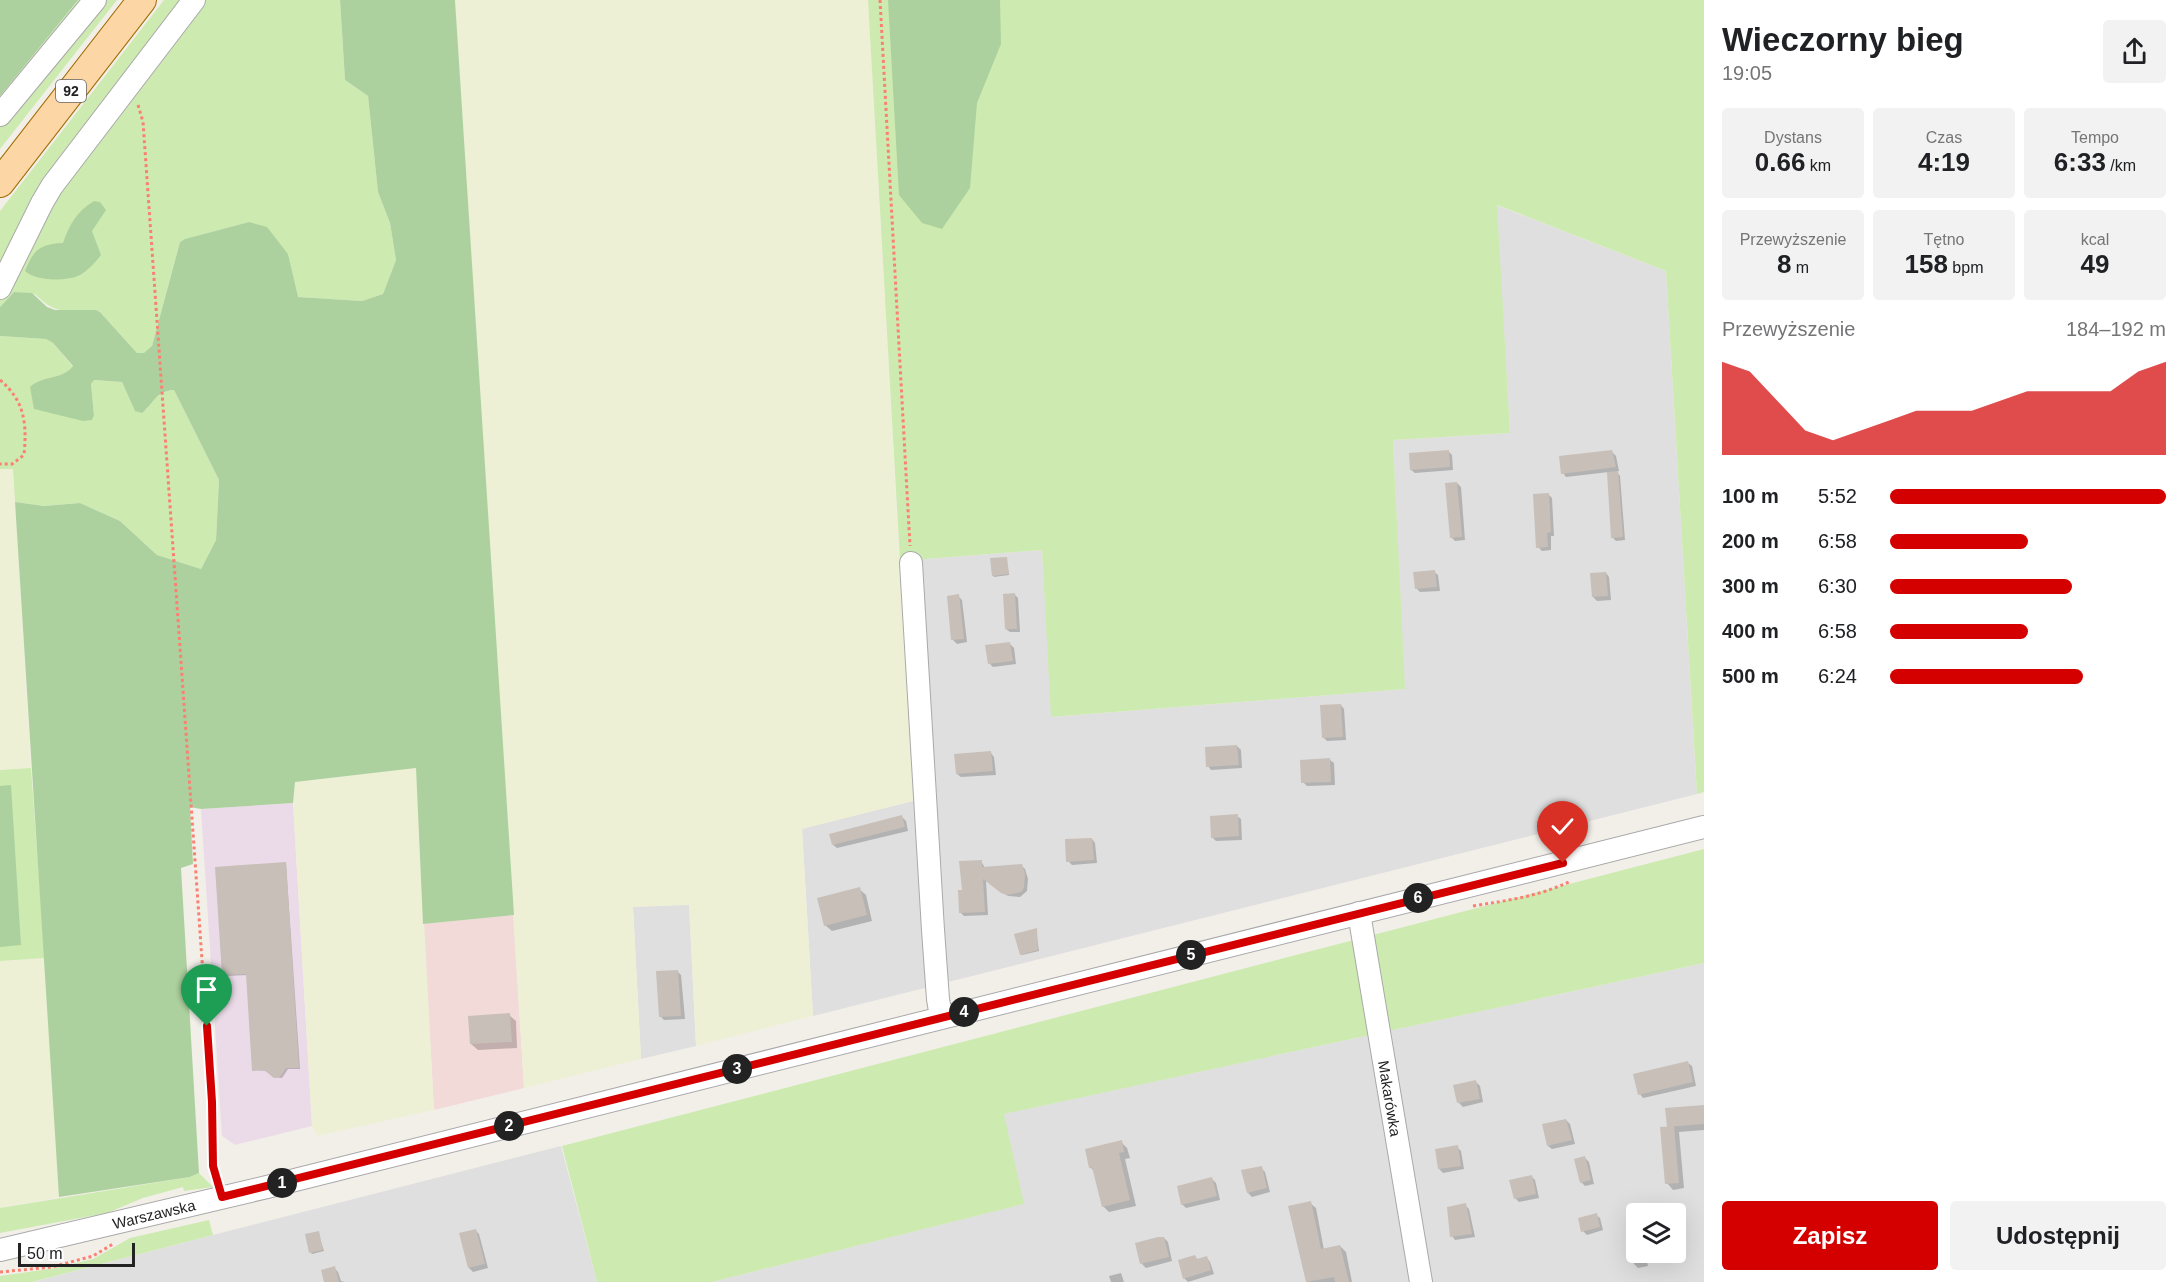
<!DOCTYPE html>
<html lang="pl">
<meta charset="utf-8">
<style>
:root{--surface:#fff;--page:#f2f2f2;--text:#202124;--muted:#757577;--accent:#d40000}
body{margin:0;font-family:Helvetica,sans-serif;background:var(--page);color:var(--text);height:100vh;display:flex;flex-direction:column;font-size:22px;white-space:nowrap}
*{box-sizing:border-box;margin:0}
p{font-size:20px;color:var(--muted)}
.icon{flex:none;width:33px;height:33px;fill:none;stroke:currentColor;stroke-width:2;stroke-linecap:round;stroke-linejoin:round}
.map{position:relative;flex:1;overflow:hidden}
.panel{display:flex;flex-direction:column;background:var(--surface);width:480px}
.panel>*{flex:none}
.controls{position:absolute;left:1626px;top:1203px;display:grid;gap:12px}
.controls a{display:grid;place-items:center;width:60px;height:60px;border-radius:6px;background:var(--surface);box-shadow:0 6px 24px #0002;font-size:30px}
.scale{position:absolute;left:18px;bottom:15px;width:117px;box-sizing:border-box;padding-left:6px;border:3px solid #222;border-top:0;font-size:16px;line-height:21px;white-space:nowrap;color:#222;-webkit-text-stroke:4px #fff;paint-order:stroke}
.pin{position:absolute;display:grid;place-items:center;width:51px;height:51px;color:#fff;margin:-62px -26px;border-radius:50% 50% 50% 0;rotate:-45deg;box-shadow:0 0 6px #0007}
.pin .icon{rotate:45deg}
.km{position:absolute;width:30px;height:30px;margin:-15px;border-radius:50%;background:#222;color:#fff;font-size:16px;line-height:30px;text-align:center}
.round{display:grid;place-items:center;flex:none;width:63px;height:63px;border-radius:6px;background:var(--page)}
.head{display:flex;align-items:center;justify-content:space-between;height:102px;padding:0 18px}
h1{font-size:33px;font-weight:700;line-height:45px}
.figures{display:grid;grid-template-columns:repeat(3,1fr);gap:9px;height:102px;padding:6px 18px}
.figures div{display:grid;align-content:center;border-radius:6px;background:var(--page);text-align:center}
.figures b{font-size:26px;font-weight:700}
.figures small{font-size:16px;font-weight:400}
.figures p{font-size:16px}
.chart{height:168px;padding:12px 18px}
.chart p{display:flex;justify-content:space-between}
.chart svg{width:100%;height:108px;margin-top:6px;fill:var(--accent);opacity:.7}
.button{display:flex;gap:12px;margin-top:auto;padding:12px 18px}
.button a{flex:1;height:69px;border-radius:6px;background:var(--accent);color:#fff;font-size:24px;font-weight:700;line-height:69px;text-align:center}
.button a+a{background:var(--page);color:var(--text)}
ul{padding:0 18px;list-style:none;font-size:20px}
li{display:grid;grid-template-columns:96px 72px 1fr;align-items:center;height:45px}
li i{height:15px;border-radius:8px;background:var(--accent)}
main{display:flex;flex:1;min-height:0}
.map>svg:first-child{display:block}
.residential{fill:#e0dfdf;fill-rule:evenodd}
.commercial{fill:#f2dad9}
.industrial{fill:#ebdbe8}
.farmland{fill:#eef0d5}
.grass{fill:#cdebb0}
.forest{fill:#add19e}
.shadow{fill:#0003}
.building{fill:#c7bfb8}
.lines{fill:none;stroke-linecap:round;stroke-linejoin:round}
.minor-casing{stroke:#a9a9a9;stroke-width:24}
.major-casing{stroke:#a06b00;stroke-width:30}
.path{stroke:#fa8072;stroke-width:3;stroke-dasharray:3 3;stroke-linecap:butt}
.minor{stroke:#fff;stroke-width:22}
.major{stroke:#fcd6a4;stroke-width:28}
.route-casing{stroke:#fff;stroke-width:12}
.route{stroke:#d40000;stroke-width:8}
.labels{text-anchor:middle;dominant-baseline:central;stroke-width:4.5;stroke-linejoin:round;paint-order:stroke}
.shield{fill:#fff;stroke:#646464;stroke-width:1.5}
.shield-label{font-size:14px;font-weight:bold;fill:#222}
.street-label{font-size:15px;fill:#222;stroke:#fff}
</style>
<main>
<div class="map">
<svg width="1704" height="1282" viewBox="0 0 1704 1282">
<rect width="100%" height="100%" fill="#f2efe9"/>
<path class="residential" d="M1496 205 1666 271 1697 794 813 1016 802 828 913 801 900 561 1042 550 1052 717 1404 689 1393 440 1510 433Z
M689 904 696 1046 641 1059 633 907Z
M1704 963V1282H712L1023 1204 1003 1114ZM1636 1214H1676V1252H1636Z
M561 1146 597 1282H33L213 1235Z"/>
<path class="commercial" d="M514 915 524 1088 434 1110 423 924Z"/>
<path class="industrial" d="M293 803 312 1126 235 1145 222 1136 201 809Z"/>
<path class="farmland" d="M455 0H868L913 801 802 829 813 1016 696 1046 689 905 633 907 641 1059 524 1088Z
M13 468 31 768 0 770V469Z
M416 768 434 1110 317 1136 312 1126 293 803 295 782Z
M45 958 59 1197 0 1208V961Z"/>
<path class="grass" d="M78 0H117L0 149V96Z
M164 0H340L345 80 368 96 378 192 390 223 396 260 383 294 362 301 297 297 288 254 249 222 186 239 180 242 152 346 144 354 137 353 100 312 96 310C67 310 56 316 35 294L14 292 0 307V211Z
M868 0H1704V792L1697 794 1666 271 1497 205 1510 433 1393 440 1405 689 1051 717 1042 550 900 561Z
M0 336 46 339 53 343 73 367 68 373 34 383 94 415 91 384 93 380 122 382 135 410H146C152 400 161 391 174 390L219 480 216 540 201 569 157 555 120 521 80 503 44 506 15 502 13 469H0Z
M31 768 45 958 0 961V770Z
M1704 849V963L1004 1114 1024 1204 712 1282H597L562 1146Z
M199 1173 213 1187 184 1191 183 1187 143 1198 107 1213 0 1233V1208L190 1177Z
M209 1220 213 1235 32 1282H0V1276L56 1268 93 1259 130 1238Z"/>
<path class="forest" d="M0 0H78L0 96Z
M340 0H455L514 915 423 924 416 768 295 782 293 803 201 809 190 807 193 864 181 868 199 1173 190 1177 59 1197 15 502 44 506 80 503 120 521 157 555 201 569 216 540 219 480 174 390C156 391 153 404 142 413L135 411 122 382 94 380 91 384 94 415 92 420 83 421 34 409 30 387C42 375 63 380 73 366L53 343 46 339 0 336V307L14 292 32 293 47 307 55 310H96L100 312 137 353H144L152 346 180 242 185 239 249 222 267 227 288 254 298 297 362 301 383 294 396 260 390 223 378 192 368 96 345 80Z
M888 0H1000L1001 44 977 103 970 188 942 229 922 223 899 195Z
M94 201 100 202 106 210 92 231 101 255C96 262 87 271 80 275 67 282 35 281 25 271 34 249 40 244 63 243 69 225 77 211 94 201Z
M11 785 21 945 0 947V786Z"/>
<path class="shadow" d="M1448 451 1452 455 1453 470 1415 473 1411 470Z
M1612 452 1616 456 1619 471H1616L1620 476 1625 540 1616 541 1613 538 1609 472 1566 477 1563 473Z
M1457 483 1461 487 1465 540 1455 541 1451 537Z
M1548 494 1552 498 1554 536H1551V550L1542 551 1538 547Z
M1006 558 1009 575 994 577 993 575Z
M1434 572 1438 575 1440 591 1420 592 1416 588Z
M1606 573 1609 577 1611 600 1597 601 1593 597Z
M1014 594 1018 598 1020 632H1010L1006 629Z
M958 596 962 600 967 642 957 644 953 640Z
M1010 644 1014 648 1016 664 993 667 989 663Z
M1341 705 1344 709 1346 740 1327 741 1323 737Z
M1237 746 1241 750 1242 768 1211 770 1208 766Z
M991 753 994 757 996 775 961 777 957 774Z
M1330 760 1334 763 1335 785 1307 786 1303 782Z
M1237 816 1241 819 1242 840 1216 841 1212 837Z
M902 817 906 821 908 831 837 848 833 845Z
M1092 839 1095 843 1097 863 1072 865 1068 861Z
M981 861 985 868 1022 866 1025 869 1028 879 1027 891 1020 897 1008 896 986 881 988 915 964 916 960 912Z
M286 863 300 1069H288L282 1078 273 1077 267 1071 253 1070 248 975 225 976 224 974Z
M859 889 866 895 872 921 832 931 825 925Z
M1036 930 1039 951 1022 955 1021 954Z
M677 971 681 975 685 1019 664 1020 660 1016Z
M509 1015 516 1021 517 1048 478 1050 471 1044Z
M1688 1063 1692 1066 1696 1086 1643 1098 1640 1094Z
M1476 1082 1480 1086 1483 1102 1463 1107 1459 1103Z
M1704 1106V1130L1679 1132 1684 1188 1673 1190 1667 1183 1670 1128Z
M1566 1120 1570 1124 1575 1144 1552 1149 1548 1146Z
M1121 1142 1127 1148 1130 1158 1125 1159 1136 1206 1109 1212 1103 1206 1095 1172 1090 1167Z
M1457 1147 1461 1151 1464 1169 1443 1173 1439 1169Z
M1585 1158 1589 1162 1594 1184 1585 1186 1581 1182Z
M1261 1168 1265 1172 1270 1192 1252 1197 1248 1193Z
M1531 1176 1535 1180 1539 1198 1519 1202 1515 1198Z
M1212 1179 1216 1183 1220 1200 1186 1208 1182 1204Z
M1310 1203 1316 1208 1324 1250 1340 1246 1346 1252 1352 1282H1307L1290 1207Z
M1465 1205 1469 1209 1475 1237 1455 1240 1452 1236Z
M1596 1215 1600 1218 1603 1230 1587 1235 1583 1231Z
M475 1230 479 1234 488 1268 473 1272 469 1268Z
M318 1232 324 1251 312 1254 311 1253Z
M1164 1238 1168 1242 1172 1261 1146 1268 1142 1264 1137 1244Z
M1636 1240V1252H1656L1658 1260 1647 1262 1648 1266 1638 1268 1634 1264 1629 1241Z
M1195 1257 1199 1260 1207 1258 1210 1262 1214 1274 1188 1282 1184 1278Z
M334 1268 338 1272 341 1281 345 1282H326Z
M1121 1273 1124 1282H1111L1109 1276Z"/>
<path class="building" d="M1449 450 1450 467 1410 470 1409 453Z
M1612 450 1616 467 1561 474 1559 456Z
M1618 471 1623 537 1611 538 1607 472Z
M1457 482 1462 537 1450 538 1445 483Z
M1549 493 1551 532 1547 533 1548 547 1536 548 1533 494Z
M1007 557 1009 574 992 576 990 558Z
M1435 570 1437 587 1415 589 1413 572Z
M1606 572 1608 596 1592 597 1590 573Z
M1015 593 1017 629H1005L1003 594Z
M959 594 964 639 951 640 947 596Z
M1010 642 1013 661 988 664 985 645Z
M1341 704 1343 737 1322 738 1320 705Z
M1237 745 1239 765 1206 767 1205 747Z
M991 751 993 771 956 774 954 754Z
M1330 758 1331 782 1301 783 1300 760Z
M1238 814 1239 836 1211 838 1210 816Z
M902 815 905 827 832 845 829 834Z
M1092 838 1094 860 1066 862 1065 839Z
M982 860V867L1022 864 1025 874 1024 888 1021 892 1007 895 1001 893 983 879 985 912 959 913 958 890H962L959 861Z
M286 862 299 1068H286L280 1077 274 1078 264 1070 252 1071 246 974 222 975 215 867Z
M860 887 867 915 824 926 817 898Z
M1037 928 1038 950 1020 955 1014 934Z
M678 970 681 1016 659 1017 656 971Z
M510 1013 512 1042 470 1044 468 1016Z
M1688 1061 1693 1082 1638 1095 1633 1074Z
M1476 1080 1480 1099 1457 1103 1453 1085Z
M1704 1105V1124L1667 1127 1665 1108Z
M1566 1119 1572 1140 1547 1146 1542 1124Z
M1674 1126 1679 1183 1665 1184 1660 1127Z
M1122 1140 1124 1152 1119 1153 1130 1200 1102 1207 1092 1167 1089 1168 1085 1149Z
M1458 1145 1461 1166 1438 1169 1435 1149Z
M1585 1156 1591 1180 1580 1183 1574 1159Z
M1262 1166 1267 1188 1247 1193 1241 1170Z
M1532 1175 1536 1194 1514 1199 1509 1180Z
M1212 1177 1217 1196 1181 1205 1177 1186Z
M1311 1201 1321 1249 1340 1245 1349 1282H1335L1334 1277 1306 1282 1288 1206Z
M1466 1203 1472 1234 1450 1237 1447 1207Z
M1597 1213 1600 1227 1581 1232 1578 1218Z
M476 1229 485 1264 468 1268 459 1233Z
M319 1231 323 1250 309 1253 305 1234Z
M1158 1237H1164L1169 1257 1140 1264 1135 1243Z
M1195 1255 1197 1259 1207 1256 1211 1270 1183 1279 1178 1260Z
M335 1266 339 1282H324L321 1270Z"/>
<g class="lines">
<g class="minor-casing">
<g id="minor">
<path d="M0 115 95 0"/>
<path d="M0 288 42 203 52 186 194 0"/>
<path d="M911 563 933 930 938 999 941 1017"/>
<path id="s1" d="M1359 913 1421 1282"/>
<path id="s2" d="M0 1250 267 1187 1704 827"/>
</g>
</g>
<g class="major-casing">
<path id="major" d="M0 183 142 0"/>
</g>
<path class="path" d="M880 0 910 546
M138 105 143 122 212 1102 213 1166 218 1181
M0 380C25 401 27 424 24 455L12 464H0
M1473 906C1509 900 1537 897 1571 881
M0 1272 52 1267 93 1256 113 1244"/>
<use href="#minor" class="minor"/>
<use href="#major" class="major"/>
</g>
<g class="lines">
<g class="route-casing">
<path id="route" d="M207 1026 212 1102 213 1166 222 1197 1563 863"/>
</g>
<use href="#route" class="route"/>
</g>
<g class="labels">
<rect class="shield" x="56" y="80" width="30" height="22" rx="4.5"/>
<g class="shield-label">
<text x="71" y="91">92</text>
</g>
<g class="street-label">
<text stroke="none"><textPath href="#s1" startOffset="188">Makarówka</textPath></text>
<text stroke="none"><textPath href="#s2" startOffset="158">Warszawska</textPath></text>
</g>
</g>
</svg>
<div class="controls">
<a><svg class="icon" aria-label="layers" viewBox="0 0 24 24"><path d="M12 4l9 5-9 5-9-5zM3 14l9 5 9-5"/></svg></a>
</div>
<div class="scale">50 m</div>
<div class="pin" style="left:207px;top:1026px;background:#1e9e55"><svg class="icon" aria-label="arrive" viewBox="0 0 24 24"><path d="M6 21V4h12l-3 4 3 4H6"/></svg></div>
<div class="pin" style="left:1563px;top:863px;background:#d93025"><svg class="icon" aria-label="check" viewBox="0 0 24 24"><path d="M5 12l5 5 9-10"/></svg></div>
<b class="km" style="left:282px;top:1183px">1</b>
<b class="km" style="left:509px;top:1126px">2</b>
<b class="km" style="left:737px;top:1069px">3</b>
<b class="km" style="left:964px;top:1012px">4</b>
<b class="km" style="left:1191px;top:955px">5</b>
<b class="km" style="left:1418px;top:898px">6</b>
</div>
<section class="panel">
<div class="head"><div><h1>Wieczorny bieg</h1><p>19:05</p></div><a class="round"><svg class="icon" aria-label="share" viewBox="0 0 24 24"><path d="M12 15V3M7 8l5-5 5 5M5 13v7h14v-7"/></svg></a></div>
<div class="figures">
<div><p>Dystans</p><b>0.66<small> km</small></b></div>
<div><p>Czas</p><b>4:19</b></div>
<div><p>Tempo</p><b>6:33<small> /km</small></b></div>
</div>
<div class="figures">
<div><p>Przewyższenie</p><b>8<small> m</small></b></div>
<div><p>Tętno</p><b>158<small> bpm</small></b></div>
<div><p>kcal</p><b>49</b></div>
</div>
<div class="chart"><p><span>Przewyższenie</span>184–192 m</p>
<svg viewBox="0 0 160 44" preserveAspectRatio="none"><path d="M0 44V6L10 10L20 22L30 34L40 38L50 34L60 30L70 26L80 26L90 26L100 22L110 18L120 18L130 18L140 18L150 10L160 6V44z"/></svg>
</div>
<ul>
<li><b>100 m</b>5:52<i style="width:100%"></i></li>
<li><b>200 m</b>6:58<i style="width:50%"></i></li>
<li><b>300 m</b>6:30<i style="width:66%"></i></li>
<li><b>400 m</b>6:58<i style="width:50%"></i></li>
<li><b>500 m</b>6:24<i style="width:70%"></i></li>
</ul>
<div class="button"><a>Zapisz</a><a>Udostępnij</a></div>
</section>
</main>
